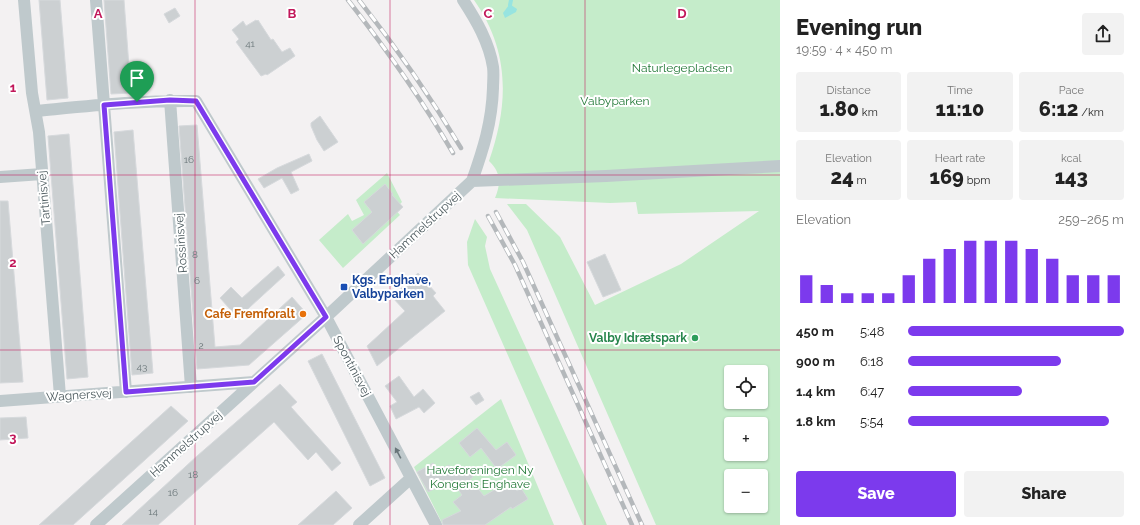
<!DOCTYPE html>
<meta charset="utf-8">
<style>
:root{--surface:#fff;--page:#f2f2f2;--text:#222;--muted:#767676;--accent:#7c3aed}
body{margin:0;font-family:Raleway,sans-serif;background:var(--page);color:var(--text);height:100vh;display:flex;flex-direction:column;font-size:15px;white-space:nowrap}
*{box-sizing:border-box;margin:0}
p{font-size:13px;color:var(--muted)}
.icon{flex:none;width:22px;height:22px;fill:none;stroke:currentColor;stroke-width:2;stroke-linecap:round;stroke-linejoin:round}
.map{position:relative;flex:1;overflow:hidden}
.drawer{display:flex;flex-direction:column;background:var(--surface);width:360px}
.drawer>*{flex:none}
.buttons{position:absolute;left:724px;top:365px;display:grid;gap:8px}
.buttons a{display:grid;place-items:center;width:44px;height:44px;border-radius:4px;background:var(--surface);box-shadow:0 1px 3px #0004;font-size:20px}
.pin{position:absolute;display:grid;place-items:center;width:34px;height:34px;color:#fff;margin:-41px -17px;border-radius:50% 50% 50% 0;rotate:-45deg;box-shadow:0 0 4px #0007}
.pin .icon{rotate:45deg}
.round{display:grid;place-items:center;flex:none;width:42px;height:42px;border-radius:4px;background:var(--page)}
.summary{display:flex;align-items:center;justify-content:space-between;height:68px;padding:0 16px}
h1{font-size:22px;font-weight:800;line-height:30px}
.figures{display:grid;grid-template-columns:repeat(3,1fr);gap:6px;height:68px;padding:4px 16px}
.figures div{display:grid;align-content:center;border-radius:4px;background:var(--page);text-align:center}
.figures b{font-size:20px;font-weight:800}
.figures small{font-size:11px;font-weight:400}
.figures p{font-size:11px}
.chart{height:112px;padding:8px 16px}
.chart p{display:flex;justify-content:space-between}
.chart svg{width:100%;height:72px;margin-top:4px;stroke:var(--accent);stroke-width:6}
.primary-button{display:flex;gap:8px;margin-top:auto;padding:8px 16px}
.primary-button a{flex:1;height:46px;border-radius:4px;background:var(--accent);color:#fff;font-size:16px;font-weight:800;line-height:46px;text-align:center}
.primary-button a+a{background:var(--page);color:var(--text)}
ul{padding:0 16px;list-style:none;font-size:13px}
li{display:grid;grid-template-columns:64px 48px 1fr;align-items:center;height:30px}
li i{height:10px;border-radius:5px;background:var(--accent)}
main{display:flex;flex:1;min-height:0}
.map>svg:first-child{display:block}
.green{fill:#c5ecca;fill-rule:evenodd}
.water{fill:#97e4e0}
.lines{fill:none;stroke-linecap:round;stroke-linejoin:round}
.stream{stroke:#97e4e0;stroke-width:4}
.building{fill:#ccd0d2;stroke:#d6d9dc}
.street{stroke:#bfc9cc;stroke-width:12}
.rail-casing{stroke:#b4b8bb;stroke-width:4.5}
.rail{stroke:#fff;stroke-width:3;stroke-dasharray:9;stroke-linecap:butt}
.oneway{fill:#687579}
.route-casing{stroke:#fff;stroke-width:8}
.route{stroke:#7c3aed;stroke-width:5}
.grid{fill:none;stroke:#c2185b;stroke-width:1;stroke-opacity:0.55}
.transit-dot{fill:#1a4fb4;stroke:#fff;stroke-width:1.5}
.food-dot{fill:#e8710a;stroke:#fff;stroke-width:1.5}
.leisure-dot{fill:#2e9e5b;stroke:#fff;stroke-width:1.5}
.labels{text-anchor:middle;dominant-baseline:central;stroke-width:4;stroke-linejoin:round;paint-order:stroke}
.number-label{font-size:10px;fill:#6b777a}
.park-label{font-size:12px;fill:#217836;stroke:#fff}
.street-label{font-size:12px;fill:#4b595d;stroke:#fff}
.transit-label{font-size:12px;font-weight:bold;fill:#164399;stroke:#fff;text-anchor:start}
.food-label{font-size:12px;font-weight:bold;fill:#c56008;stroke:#fff;text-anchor:end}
.leisure-label{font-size:12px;font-weight:bold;fill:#27864d;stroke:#fff;text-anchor:end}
.grid-label{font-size:13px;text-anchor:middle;font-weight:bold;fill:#c2185b;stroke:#fff;stroke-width:4;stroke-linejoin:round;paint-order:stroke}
</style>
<main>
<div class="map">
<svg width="780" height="525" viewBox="0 0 780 525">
<rect width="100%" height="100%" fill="#f3f1f2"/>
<path class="green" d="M474 0H780V525H656L527 230 507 204H526L560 237 595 305 681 264 759 211 638 214 636 202 610 203 495 198C501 184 501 172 489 161 509 104 510 51 474 0ZM731 372H761V402H731ZM731 424H761V454H731ZM731 476H761V506H731Z
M387 173 402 202 395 209 400 215 343 268 319 240 348 214 352 221 364 215 356 200Z
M475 219 487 237 485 246 490 269 607 525H583L468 265 467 242Z
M501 399 554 525H443L414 467Z"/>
<path class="water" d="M509 5H511L517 9 516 12 505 18 503 13Z"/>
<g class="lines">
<path class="stream" d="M510 5 511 0"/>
</g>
<path class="building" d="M39 0H60L68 98 47 100Z
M104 0H124L131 93 111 94Z
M175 8 180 16 169 23 164 14Z
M256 20 257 21 258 20 271 40 273 39 282 52 290 48 295 56 267 75 266 74 261 76 236 42 239 39 232 30 243 21 246 26Z
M320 116 338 142 324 151 317 140 311 126V123Z
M197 125 215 347 240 345 292 297 307 314 249 365 197 369 179 126Z
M133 130 153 373 132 375 114 132Z
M69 134 88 377 67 379 48 136Z
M309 154 312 161 291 172 299 190 291 194 282 178 264 188 258 179 277 168Z
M385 184 393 194 392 195 403 207 363 244 352 230 372 212 364 202Z
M0 201H8L23 382 0 383Z
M605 254 621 290 603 297 587 262Z
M278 266 285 275 238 318 220 298 231 287 242 298Z
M418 273 436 293 433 296 445 311 377 366 367 346 405 311 392 297Z
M322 354 385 478 370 486 308 361Z
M399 376 414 397 423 389 435 403 424 413 419 407 396 419 390 406 397 402 385 386Z
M280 384 297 402 291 407 341 463 332 471 316 452 308 460 274 422 158 525H122L197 456Z
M479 392 484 400 476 405 470 397Z
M171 406 188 421 73 525H39Z
M26 417 28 438 0 440V418Z
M477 428 496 450 507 442 516 455 497 469 481 448 470 457 459 443Z
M433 463 438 471 449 465 454 475 466 466 473 477 470 479 484 496 511 480 517 491 521 488 528 499 512 509 511 507 485 525H443L442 520 461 511 453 502 462 495 451 480 428 492 417 472Z
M336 491 352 508 333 525H298Z"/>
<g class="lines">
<path class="street" d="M24 0 32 93 39 132 60 396
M96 0 126 392
M463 0C476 20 489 42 493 67 494 74 493 82 493 88 492 122 483 150 472 181
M170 100 191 387
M36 111C89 106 143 100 196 101L326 317 436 525
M0 177 42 174
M0 401 254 382
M96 525 326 317 472 181 606 176 780 166
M359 525 411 478"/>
<g class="rail-casing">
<path id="rail" d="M348 0C387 50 421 98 453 153
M359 0C396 47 430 96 461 148
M496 212 523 262 642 525
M488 216 515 265 632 525"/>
</g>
<use href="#rail" class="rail"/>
</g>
<defs><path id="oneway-solid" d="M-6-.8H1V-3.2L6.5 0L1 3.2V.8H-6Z"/></defs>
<use class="oneway" href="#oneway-solid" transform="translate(398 453) rotate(-118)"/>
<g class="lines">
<g class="route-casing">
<path id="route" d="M170 100 196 101 326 317 254 382 126 392 104 105Z"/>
</g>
<use href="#route" class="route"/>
</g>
<path class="grid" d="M195 0V525M390 0V525M585 0V525M0 175H780M0 350H780"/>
<rect class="transit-dot" x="340" y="283" width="8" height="8" rx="2"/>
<circle class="food-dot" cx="303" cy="314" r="4"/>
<circle class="leisure-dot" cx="695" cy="338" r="4"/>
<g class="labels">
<g class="number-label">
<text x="250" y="43">41</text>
<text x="189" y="159">16</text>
<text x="195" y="254">8</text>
<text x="197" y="280">6</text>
<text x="201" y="345">2</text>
<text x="142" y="366">43</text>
<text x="193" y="474">18</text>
<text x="173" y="492">16</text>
<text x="153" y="511">14</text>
</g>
<g class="park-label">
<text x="682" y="68">Naturlegepladsen</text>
<text x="615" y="101">Valbyparken</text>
<text x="480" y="470">Haveforeningen Ny<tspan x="480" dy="14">Kongens Enghave</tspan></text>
</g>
<g class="street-label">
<text transform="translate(44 198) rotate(-95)">Tartinisvej</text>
<text transform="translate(425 225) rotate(-43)">Hammelstrupvej</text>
<text transform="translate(181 243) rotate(-94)">Rossinisvej</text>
<text transform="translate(352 366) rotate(62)">Spontinisvej</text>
<text transform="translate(79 395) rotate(-4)">Wagnersvej</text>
<text transform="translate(186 444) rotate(-42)">Hammelstrupvej</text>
</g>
<g class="transit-label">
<text x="352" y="280">Kgs. Enghave,<tspan x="352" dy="14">Valbyparken</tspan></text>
</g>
<g class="food-label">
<text x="295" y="314">Cafe Fremforalt</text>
</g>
<g class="leisure-label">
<text x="687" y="338">Valby Idrætspark</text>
</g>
</g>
<g class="grid-label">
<text x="98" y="18">A</text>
<text x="292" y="18">B</text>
<text x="488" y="18">C</text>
<text x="682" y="18">D</text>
<text x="13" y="92">1</text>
<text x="13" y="267">2</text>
<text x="13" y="442">3</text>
</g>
</svg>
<div class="buttons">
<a><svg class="icon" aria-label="locate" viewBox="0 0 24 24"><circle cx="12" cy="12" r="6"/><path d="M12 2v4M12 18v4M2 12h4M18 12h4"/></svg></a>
<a>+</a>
<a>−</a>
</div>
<div class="pin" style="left:137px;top:102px;background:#1e9e55"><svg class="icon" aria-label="arrive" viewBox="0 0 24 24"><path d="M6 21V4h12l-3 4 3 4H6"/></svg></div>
</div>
<section class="drawer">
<div class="summary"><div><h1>Evening run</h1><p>19:59 · 4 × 450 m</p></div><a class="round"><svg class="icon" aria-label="share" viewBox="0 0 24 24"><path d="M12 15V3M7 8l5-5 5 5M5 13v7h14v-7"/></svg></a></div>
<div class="figures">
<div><p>Distance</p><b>1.80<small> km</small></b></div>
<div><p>Time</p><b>11:10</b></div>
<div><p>Pace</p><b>6:12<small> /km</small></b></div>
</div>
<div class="figures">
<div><p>Elevation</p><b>24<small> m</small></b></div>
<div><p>Heart rate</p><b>169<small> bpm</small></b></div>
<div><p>kcal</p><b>143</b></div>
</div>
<div class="chart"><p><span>Elevation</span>259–265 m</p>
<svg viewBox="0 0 160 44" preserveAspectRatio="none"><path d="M5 44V27M15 44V33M25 44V38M35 44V38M45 44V38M55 44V27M65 44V17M75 44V11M85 44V6M95 44V6M105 44V6M115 44V11M125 44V17M135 44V27M145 44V27M155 44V27"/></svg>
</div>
<ul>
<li><b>450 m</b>5:48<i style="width:100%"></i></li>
<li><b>900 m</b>6:18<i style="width:71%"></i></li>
<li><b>1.4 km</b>6:47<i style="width:53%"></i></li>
<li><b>1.8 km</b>5:54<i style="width:93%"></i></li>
</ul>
<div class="primary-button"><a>Save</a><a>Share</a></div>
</section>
</main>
